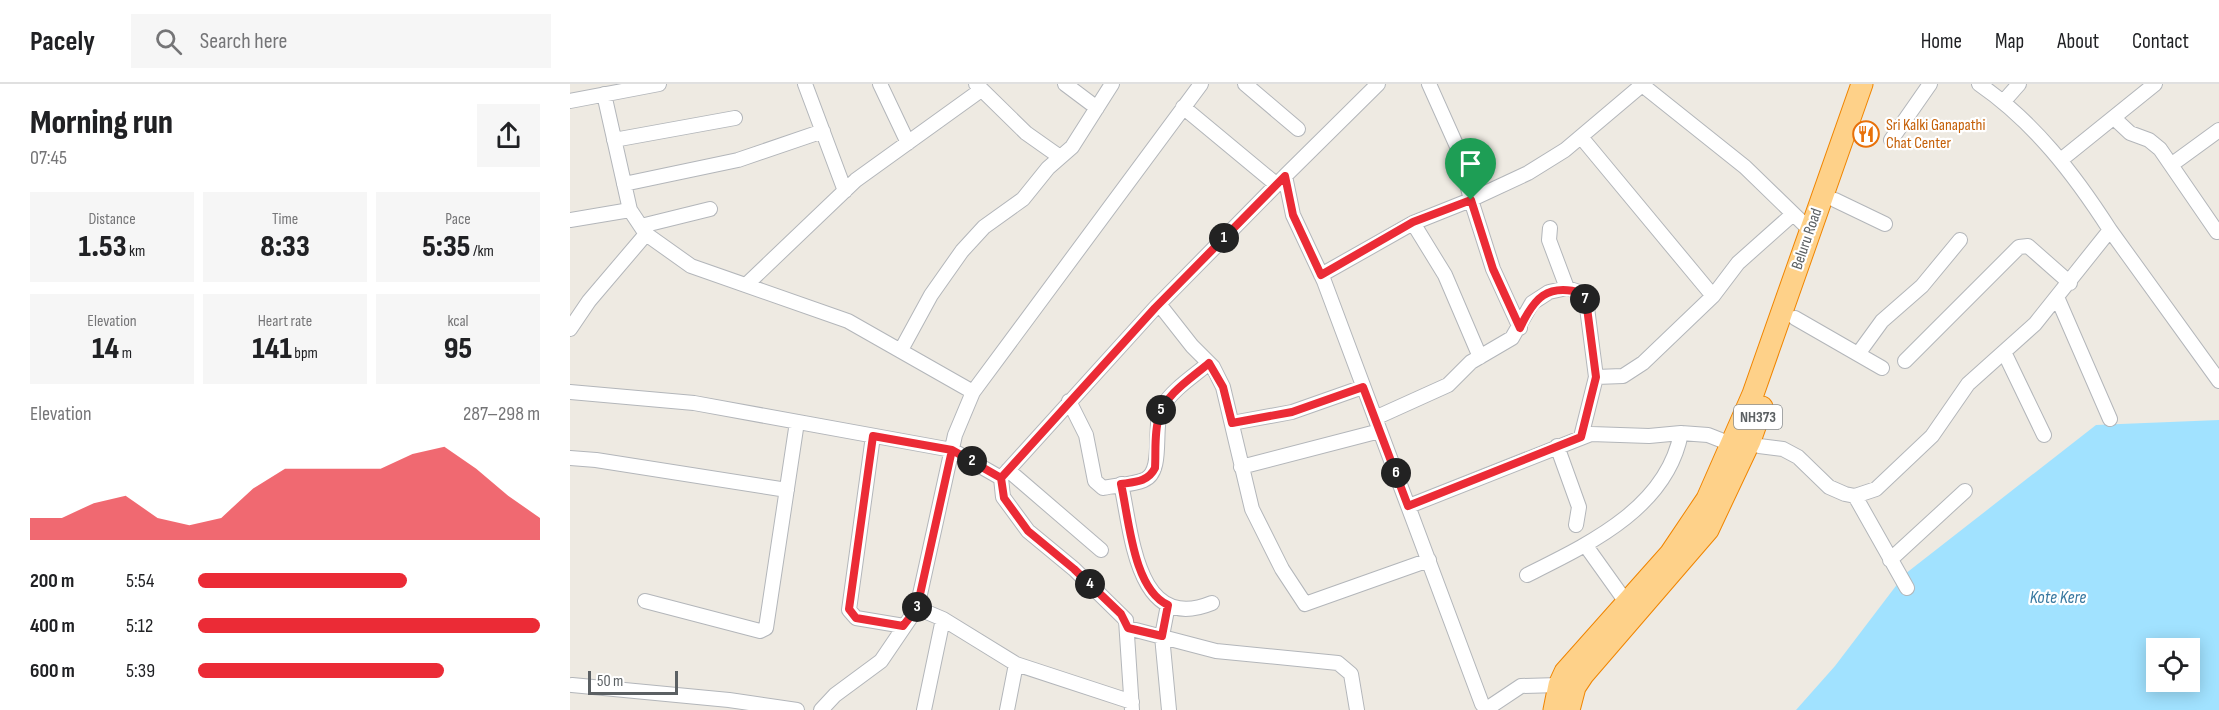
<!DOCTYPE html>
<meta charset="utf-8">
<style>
:root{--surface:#fff;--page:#f6f6f6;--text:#202124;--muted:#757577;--line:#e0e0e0;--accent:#eb2b36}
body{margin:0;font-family:"Sofia Sans Condensed",sans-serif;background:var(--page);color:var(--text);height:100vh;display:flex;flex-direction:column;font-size:22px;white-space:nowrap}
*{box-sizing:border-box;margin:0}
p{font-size:20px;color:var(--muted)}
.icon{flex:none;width:33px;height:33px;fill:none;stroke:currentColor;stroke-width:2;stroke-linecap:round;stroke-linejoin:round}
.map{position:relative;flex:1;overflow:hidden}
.side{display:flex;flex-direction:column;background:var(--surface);width:570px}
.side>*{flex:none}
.buttons{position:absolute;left:1576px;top:554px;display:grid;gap:12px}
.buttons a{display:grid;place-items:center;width:54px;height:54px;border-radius:0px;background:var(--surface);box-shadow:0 3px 15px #0003;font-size:30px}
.scale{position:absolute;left:18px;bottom:15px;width:90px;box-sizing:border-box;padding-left:6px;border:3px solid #5b6063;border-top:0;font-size:16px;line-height:21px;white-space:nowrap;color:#5b6063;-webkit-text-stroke:4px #fff;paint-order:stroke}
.pin{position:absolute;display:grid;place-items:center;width:51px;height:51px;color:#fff;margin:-62px -26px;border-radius:50% 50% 50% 0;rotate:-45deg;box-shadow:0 0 6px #0007}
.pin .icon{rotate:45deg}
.km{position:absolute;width:30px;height:30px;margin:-15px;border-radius:50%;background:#222;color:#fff;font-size:16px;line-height:30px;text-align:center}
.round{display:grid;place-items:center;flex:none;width:63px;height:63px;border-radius:0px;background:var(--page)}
.overview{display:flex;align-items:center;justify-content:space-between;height:102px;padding:0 30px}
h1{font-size:33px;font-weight:800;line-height:45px}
.metrics{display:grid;grid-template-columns:repeat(3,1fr);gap:9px;height:102px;padding:6px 30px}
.metrics div{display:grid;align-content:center;border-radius:0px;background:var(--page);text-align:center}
.metrics b{font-size:30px;font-weight:800}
.metrics small{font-size:16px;font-weight:400}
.metrics p{font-size:16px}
.chart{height:168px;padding:12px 30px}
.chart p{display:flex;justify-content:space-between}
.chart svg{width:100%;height:108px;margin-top:6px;fill:var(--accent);opacity:.7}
ul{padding:0 30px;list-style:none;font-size:20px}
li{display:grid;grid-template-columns:96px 72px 1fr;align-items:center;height:45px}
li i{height:15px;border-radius:8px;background:var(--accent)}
header{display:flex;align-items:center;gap:36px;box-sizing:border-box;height:84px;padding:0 30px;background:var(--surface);border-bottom:2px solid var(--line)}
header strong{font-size:28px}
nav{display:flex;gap:33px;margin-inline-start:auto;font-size:21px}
.search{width:420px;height:54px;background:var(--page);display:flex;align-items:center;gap:15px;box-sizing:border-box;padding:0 21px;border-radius:0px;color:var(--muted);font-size:22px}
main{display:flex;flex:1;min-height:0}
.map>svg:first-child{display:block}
.water{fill:#a1e2ff;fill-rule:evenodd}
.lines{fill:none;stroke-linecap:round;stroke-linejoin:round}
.minor-casing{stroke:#b3b6ba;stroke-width:16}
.highway-casing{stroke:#f08500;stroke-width:23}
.minor{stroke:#fff;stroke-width:14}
.highway{stroke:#fed189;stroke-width:21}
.route-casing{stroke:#fff;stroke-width:12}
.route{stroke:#eb2b36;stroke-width:8}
.labels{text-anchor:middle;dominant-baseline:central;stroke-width:4.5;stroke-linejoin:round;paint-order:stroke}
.shield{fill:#fff;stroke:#8c9092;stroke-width:1.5}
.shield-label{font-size:15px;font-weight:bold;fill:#5b6063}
.food-label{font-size:16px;fill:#c56008;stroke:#fff;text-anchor:start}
.street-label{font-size:16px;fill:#5b6063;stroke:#fff}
.water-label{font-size:18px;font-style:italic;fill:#3878a0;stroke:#fff}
</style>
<header>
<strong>Pacely</strong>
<div class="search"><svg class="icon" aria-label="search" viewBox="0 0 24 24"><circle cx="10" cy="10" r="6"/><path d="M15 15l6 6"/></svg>Search here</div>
<nav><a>Home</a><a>Map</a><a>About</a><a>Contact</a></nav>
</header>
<main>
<section class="side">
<div class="overview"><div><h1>Morning run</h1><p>07:45</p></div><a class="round"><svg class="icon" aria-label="share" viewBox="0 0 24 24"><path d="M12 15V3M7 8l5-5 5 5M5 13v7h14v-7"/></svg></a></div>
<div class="metrics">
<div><p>Distance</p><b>1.53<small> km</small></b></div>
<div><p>Time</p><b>8:33</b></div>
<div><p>Pace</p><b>5:35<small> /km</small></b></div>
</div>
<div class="metrics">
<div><p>Elevation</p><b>14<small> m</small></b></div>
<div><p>Heart rate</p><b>141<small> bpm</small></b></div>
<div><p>kcal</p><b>95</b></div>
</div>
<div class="chart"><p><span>Elevation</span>287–298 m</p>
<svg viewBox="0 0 160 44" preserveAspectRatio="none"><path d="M0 44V35L10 35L20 29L30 26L40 35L50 38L60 35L70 23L80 15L90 15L100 15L110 15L120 9L130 6L140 15L150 26L160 35V44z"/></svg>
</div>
<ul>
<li><b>200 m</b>5:54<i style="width:61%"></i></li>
<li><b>400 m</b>5:12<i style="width:100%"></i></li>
<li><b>600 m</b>5:39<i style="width:72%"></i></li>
</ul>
</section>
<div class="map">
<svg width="1649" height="626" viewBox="0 0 1649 626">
<rect width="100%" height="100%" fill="#eeeae2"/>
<path class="water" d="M1649 336V626H1226L1265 582 1335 490 1526 341ZM1587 564H1620V597H1587Z"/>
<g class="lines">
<g class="minor-casing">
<path id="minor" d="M235 0 275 107
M310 0 338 59
M406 0 456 49 490 73
M495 0 527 24
M675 0 728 45
M808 0 715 92 723 131 754 197 912 620 917 626
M859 0 889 67 901 116 923 185 950 244
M1071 0 1175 83 1240 146
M34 10 60 126 76 150 121 182 278 237 403 308
M0 17 89 0
M1434 17 1449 0
M613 23 707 101
M1544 34 1560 49 1579 56 1590 65 1647 148 1649 147
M1011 53 1143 212
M44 56 165 34
M1321 56 1360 0
M1492 75 1585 0
M1601 81 1649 46
M54 100 168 76 253 47
M1265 116 1315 140
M0 136 60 126
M843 139 875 191 910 273
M71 142 140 125
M980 144 979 156 997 204
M1540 146 1649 297
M751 191 843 139 898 117 958 89 995 66 1072 1
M176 201 286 96 411 6
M1487 213 1540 335
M589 220 622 262 643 283 653 303 682 425 712 485 735 520 859 476
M1225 234 1312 284
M0 245 19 217 76 150
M331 266 361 211 392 167 414 143 453 115 478 84 502 63 542 0
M1434 268 1474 351
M1288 270 1312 237 1352 202 1390 156
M1335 277 1449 163 1458 162 1500 199
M1026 293 1053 292 1073 279 1143 212 1168 179 1223 130
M0 308 124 319 382 366 431 394
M499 317 516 351 525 397 533 404C546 401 562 401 574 396 595 388 582 341 592 323 603 305 624 292 639 279
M805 334 878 301 901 278 942 254 962 219 979 208 997 204 1012 209 1016 216 1026 293 1011 353
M662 339 722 328 793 303
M303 352 279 526 286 534 334 542
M1180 357 1189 362 1213 365 1228 373 1259 403 1275 410 1285 412 1306 405 1362 352 1398 300 1465 240 1540 146C1504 90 1464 38 1409 0
M987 362 1009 423 1006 441
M0 374 26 376 217 406
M671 383 810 347
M438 386 531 466
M551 400C562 449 566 550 642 519
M1285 412 1337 504
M839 422 1021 350 1079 352 1111 349 1138 351 1161 360
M1016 462 1056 518
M1320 476 1395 407
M957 491C1019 460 1097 424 1111 349
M75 517 190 547 196 544 227 338
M598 521 592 552 599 626
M347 524 373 535 446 580 562 618
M558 544 646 567 768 579 781 590 787 626
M2 601 159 616 227 626
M251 626 265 611 311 577 347 524 385 351 403 308 631 0
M354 626 373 535
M437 626 446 580
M562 626 556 536 504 485 458 447 433 413 431 394 585 224 715 92
M915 626 951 602 989 601"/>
</g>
<g class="highway-casing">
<path id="highway" d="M984 626 989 601 995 588 1100 470 1137 415 1183 310 1292 0
M999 626 1005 603 1013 591 1138 446 1180 357 1192 323"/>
</g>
<use href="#minor" class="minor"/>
<use href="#highway" class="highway"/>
</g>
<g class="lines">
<g class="route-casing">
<path id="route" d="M901 116 843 138 751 191 723 131 715 92 585 224 431 394 382 366 303 352 279 525 286 534 333 542 347 524 382 366 431 394 434 414 458 447 504 485 551 530 558 544 592 552 598 521C563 505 559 435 551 400 565 398 578 398 585 384 586 368 584 348 589 333 595 310 622 294 639 279L653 303 662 339 722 328 793 303 838 422 1011 353 1026 293 1016 216 1012 209C977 199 964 214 950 244L923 185 901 116"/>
</g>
<use href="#route" class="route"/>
</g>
<defs>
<g id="restaurant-ring" transform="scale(1.35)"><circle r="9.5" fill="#fff" stroke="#e8710a" stroke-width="1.5"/><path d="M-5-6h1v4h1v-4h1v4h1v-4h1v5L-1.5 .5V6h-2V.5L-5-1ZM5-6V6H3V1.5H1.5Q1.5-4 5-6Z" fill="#e8710a"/></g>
</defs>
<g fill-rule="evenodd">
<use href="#restaurant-ring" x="1296" y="50"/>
</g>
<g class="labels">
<rect class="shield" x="1164" y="321" width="48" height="24" rx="4.5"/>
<g class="shield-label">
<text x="1188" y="333">NH373</text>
</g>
<g class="food-label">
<text x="1316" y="41">Sri Kalki Ganapathi<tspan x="1316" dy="18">Chat Center</tspan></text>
</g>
<g class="street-label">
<text transform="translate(1237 155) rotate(-71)">Beluru Road</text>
</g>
<g class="water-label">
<text x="1488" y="513">Kote Kere</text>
</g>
</g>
</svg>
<div class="buttons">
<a><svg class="icon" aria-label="locate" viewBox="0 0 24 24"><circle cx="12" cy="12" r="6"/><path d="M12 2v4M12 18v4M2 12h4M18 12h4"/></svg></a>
</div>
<div class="scale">50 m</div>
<div class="pin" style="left:901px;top:116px;background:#1e9e55"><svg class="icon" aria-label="arrive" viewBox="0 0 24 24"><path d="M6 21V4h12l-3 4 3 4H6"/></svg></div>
<b class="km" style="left:654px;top:154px">1</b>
<b class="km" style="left:402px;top:377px">2</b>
<b class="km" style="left:347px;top:523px">3</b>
<b class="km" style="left:520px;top:500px">4</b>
<b class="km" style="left:591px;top:326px">5</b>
<b class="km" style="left:826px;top:389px">6</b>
<b class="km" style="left:1015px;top:215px">7</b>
</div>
</main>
